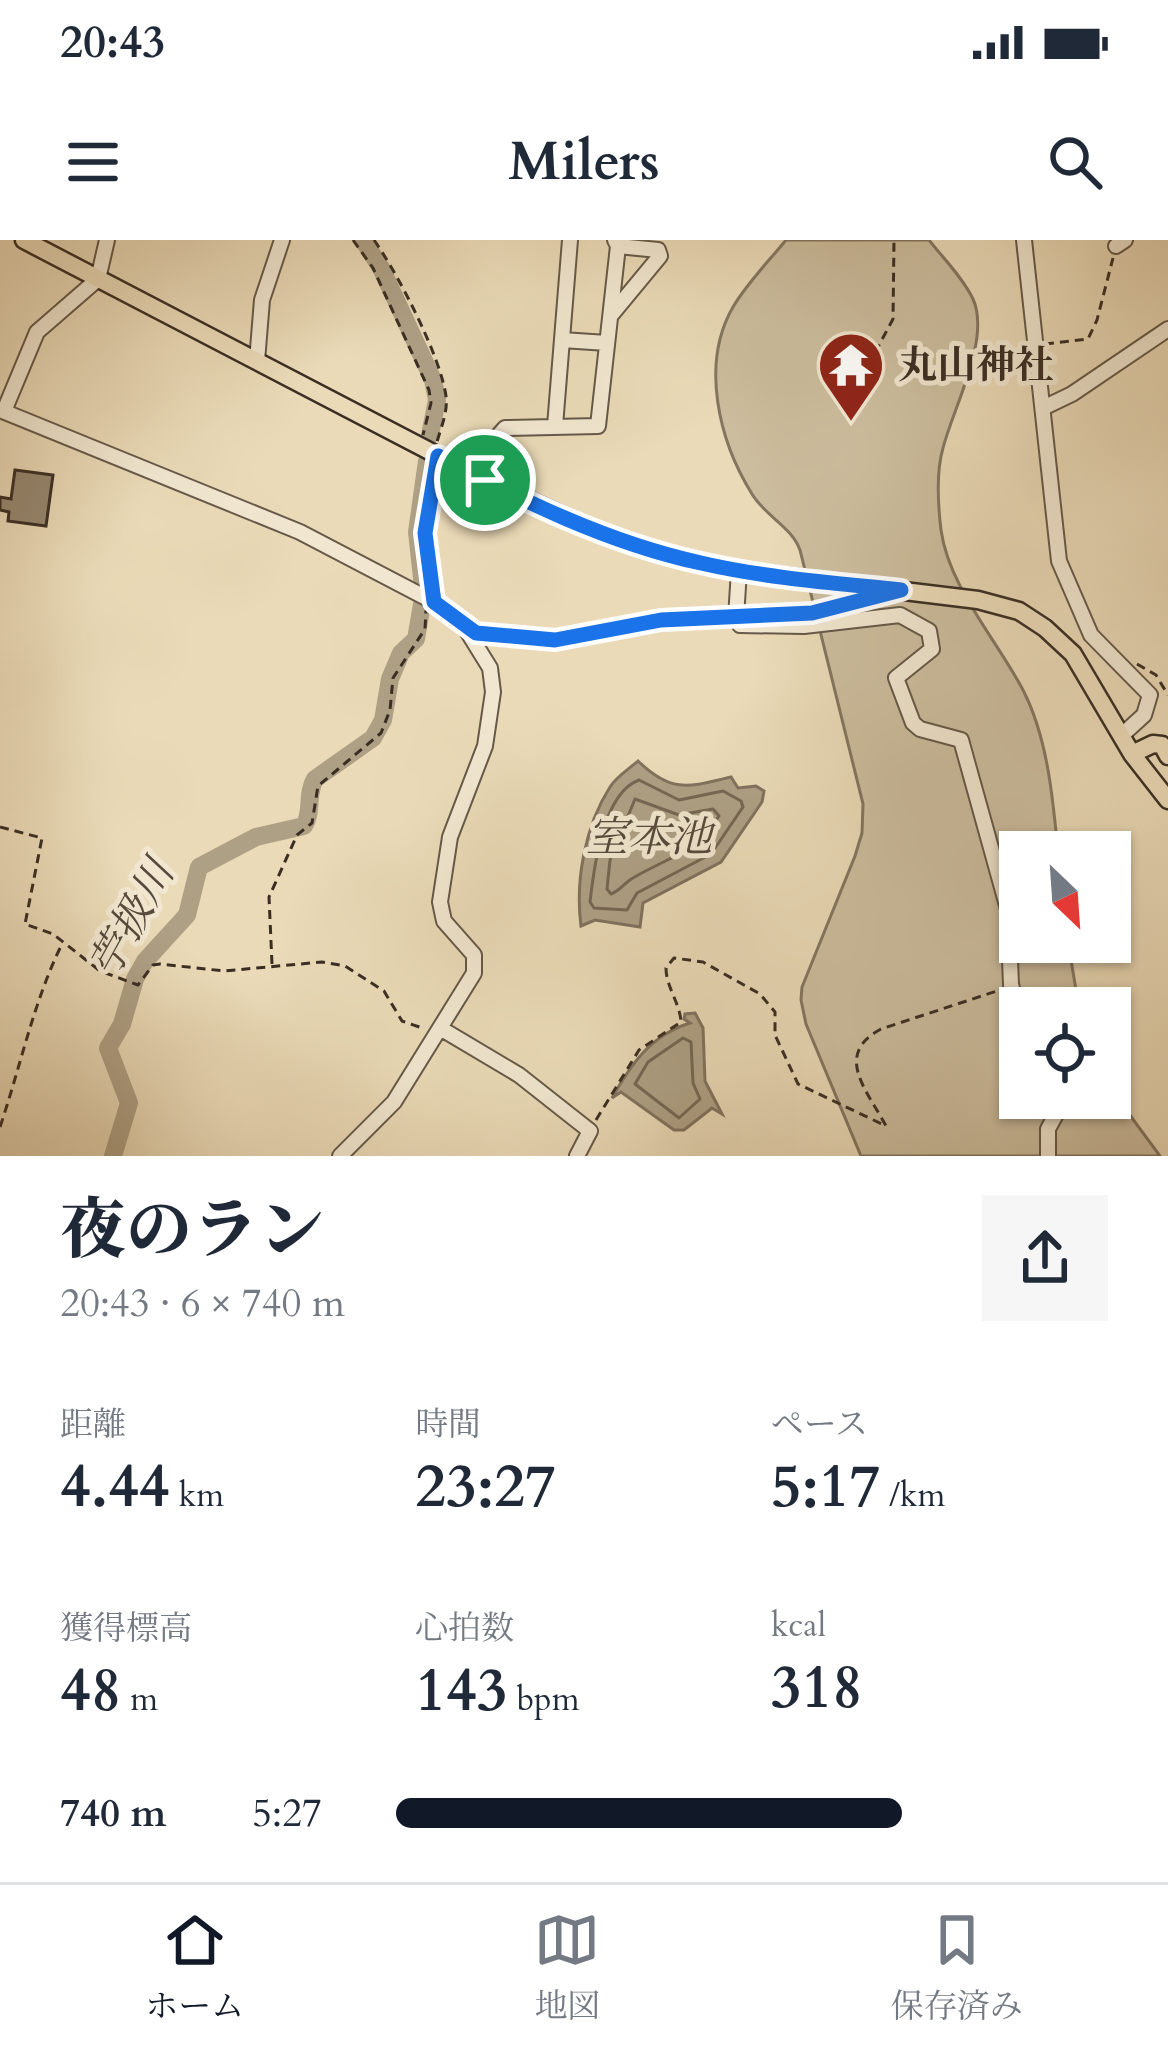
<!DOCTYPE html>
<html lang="ja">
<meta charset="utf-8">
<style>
:root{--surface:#fff;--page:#f6f6f7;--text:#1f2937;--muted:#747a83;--line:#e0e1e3;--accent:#111827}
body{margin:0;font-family:Cardo,"Noto Serif JP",serif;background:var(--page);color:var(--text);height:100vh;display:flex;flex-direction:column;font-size:45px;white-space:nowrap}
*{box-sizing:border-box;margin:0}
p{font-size:39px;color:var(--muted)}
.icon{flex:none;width:66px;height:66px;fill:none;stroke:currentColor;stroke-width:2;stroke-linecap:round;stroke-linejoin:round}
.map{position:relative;height:916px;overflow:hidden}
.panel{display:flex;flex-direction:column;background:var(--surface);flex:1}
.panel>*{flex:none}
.needle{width:78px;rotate:155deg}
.fabs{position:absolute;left:999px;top:591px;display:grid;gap:24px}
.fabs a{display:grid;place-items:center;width:132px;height:132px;border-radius:0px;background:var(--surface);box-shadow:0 3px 9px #0004;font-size:60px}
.pin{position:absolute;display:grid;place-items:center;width:102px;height:102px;color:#fff;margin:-51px;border:6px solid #fff;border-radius:50%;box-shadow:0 3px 12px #0007}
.round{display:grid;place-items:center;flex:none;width:126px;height:126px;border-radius:0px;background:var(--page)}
.overview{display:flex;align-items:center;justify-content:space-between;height:204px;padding:0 60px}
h1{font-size:66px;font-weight:800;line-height:90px}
.stats{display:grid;grid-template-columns:repeat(3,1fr);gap:18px;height:204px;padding:12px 60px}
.stats div{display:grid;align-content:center}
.stats b{font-size:60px;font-weight:800}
.stats small{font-size:33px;font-weight:400}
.stats p{font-size:33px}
ul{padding:0 60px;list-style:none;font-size:39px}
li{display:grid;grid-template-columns:192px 144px 1fr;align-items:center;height:90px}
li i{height:30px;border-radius:15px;background:var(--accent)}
.status{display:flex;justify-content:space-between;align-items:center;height:84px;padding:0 60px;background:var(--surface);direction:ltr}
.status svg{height:33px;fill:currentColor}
header{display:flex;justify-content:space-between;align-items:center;height:156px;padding:0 60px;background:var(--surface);font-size:54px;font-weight:800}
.tab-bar{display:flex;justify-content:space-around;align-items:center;height:168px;border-top:3px solid var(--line);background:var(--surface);font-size:33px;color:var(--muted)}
.tab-bar a{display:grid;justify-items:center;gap:6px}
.tab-bar .on{color:var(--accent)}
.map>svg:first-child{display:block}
.green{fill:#ccbd9e;stroke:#837661;stroke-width:3}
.water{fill:#aea085;stroke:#80725e;stroke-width:3}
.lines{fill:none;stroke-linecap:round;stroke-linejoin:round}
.shore{stroke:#746754;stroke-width:3}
.river{stroke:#aea085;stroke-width:18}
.building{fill:#968770;stroke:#3a2e24;stroke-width:3}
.minor-casing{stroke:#665949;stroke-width:18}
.major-casing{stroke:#3a2e24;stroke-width:21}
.path{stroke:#3a2e24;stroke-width:3;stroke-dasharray:9 6;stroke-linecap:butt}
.minor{stroke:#f1e7d0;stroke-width:14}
.major{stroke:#eadab7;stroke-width:16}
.route-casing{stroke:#fff;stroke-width:24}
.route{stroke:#1a73e8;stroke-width:15}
.labels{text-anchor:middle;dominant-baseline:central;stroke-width:10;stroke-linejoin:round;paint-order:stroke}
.poi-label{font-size:39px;font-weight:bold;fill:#3a2e24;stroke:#f1e7d0;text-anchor:start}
.water-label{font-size:42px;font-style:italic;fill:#574a3c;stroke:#f1e7d0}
</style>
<div class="status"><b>20:43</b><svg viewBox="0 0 49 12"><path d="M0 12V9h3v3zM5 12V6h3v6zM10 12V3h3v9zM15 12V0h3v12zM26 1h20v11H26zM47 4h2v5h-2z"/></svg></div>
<header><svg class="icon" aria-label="menu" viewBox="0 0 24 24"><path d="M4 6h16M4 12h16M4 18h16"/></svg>Milers<svg class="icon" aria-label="search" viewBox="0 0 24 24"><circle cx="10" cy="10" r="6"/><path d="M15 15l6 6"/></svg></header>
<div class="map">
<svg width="1168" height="916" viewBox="0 0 1168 916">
<rect width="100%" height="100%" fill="#eadab7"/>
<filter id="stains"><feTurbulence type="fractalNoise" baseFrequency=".00167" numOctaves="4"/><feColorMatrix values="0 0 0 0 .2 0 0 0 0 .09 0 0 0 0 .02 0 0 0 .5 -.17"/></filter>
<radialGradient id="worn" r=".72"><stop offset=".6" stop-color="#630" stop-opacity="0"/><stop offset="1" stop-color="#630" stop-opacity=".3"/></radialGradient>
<path class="green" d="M786 0H929C943 18 963 38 973 59 991 99 953 168 943 208 936 232 938 265 941 290 949 348 998 401 1024 452 1048 500 1053 560 1058 612H1020V702H1068L1079 768H1020V858H1110V848L1160 916H861L806 784 801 760 802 747 855 616 862 593 863 564 800 310C792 287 765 276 752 254 719 201 700 124 733 67 747 43 769 21 786 0Z"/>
<path class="water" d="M638 521C672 554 689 547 731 537L738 548 756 546 764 551 762 562 721 622 643 663 640 687 595 680 581 686C575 641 585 586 610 547 616 537 629 529 638 521Z
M695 773 703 788 705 841 722 874 712 868 684 890H674L621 852 612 858C631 824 651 795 690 783L684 779 685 774Z"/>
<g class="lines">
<path class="shore" d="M639 540 679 560 723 551 741 561 743 567 711 614 637 653 627 670 594 668 590 662C594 627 603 553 639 540Z
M635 559 679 575 713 569 719 576C695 614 670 616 633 638 624 643 621 650 611 654L607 649 610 620Z
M683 798 691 802 693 843 700 859 679 878 635 844 648 822Z"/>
<path class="river" d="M363 0 381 28 433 140 437 160 430 195
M423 347 417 292 427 221
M113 916 129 863 108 808 122 784 135 739 145 721 187 675 199 627 256 597 304 586C313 572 306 554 315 539L373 498 383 480 390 439 401 413 416 399 422 364"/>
</g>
<path class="building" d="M15 230 53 235 46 286 8 281 9 272 0 270V257L11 259Z"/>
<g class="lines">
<g class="minor-casing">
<path id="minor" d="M1024 0 1059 321 1091 395 1150 455 1144 475 1121 496
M1116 6 1125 0
M612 74 660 16 658 10 618 6
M562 100 607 103
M257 121 262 60 282 0
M1043 168 1072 154 1168 89
M0 170 300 292 434 362 476 393 489 396 555 400 661 380 812 373 896 351
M4 171 37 92 98 39 107 0
M555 186 570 0
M485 240 498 196 505 188 598 186 618 6 615 0
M739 331 736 377 740 385 804 386 900 375 929 391 932 409 896 438 913 483 920 489 961 500 1008 669 1011 745 1020 771
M434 362 425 293 438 216
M440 788 519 835 590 891 577 916
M340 916 394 862 474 733V715L444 681 440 662 450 597 485 506 493 452 490 428 464 386
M1048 916V889L1065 858"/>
</g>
<g class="major-casing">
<path id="major" d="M24 0 485 240 602 294 650 310 739 331 978 360 1019 371 1045 388 1073 414 1132 514 1168 560
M1132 514 1153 504 1162 505 1168 516"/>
</g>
<path class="path" d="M353 0 373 28 429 150 431 163 423 195
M374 0C398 34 440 115 446 156 448 172 441 187 437 202
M1045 104 1088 99 1097 80 1113 18
M854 152 893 79 894 0
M1137 424 1156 435 1168 455
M0 587 42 598 25 684 53 694 100 731 138 745 153 725 160 724 224 731 322 722 345 726 384 751 402 781 425 789
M272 724 269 657 297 595 312 583 318 546 381 493 390 470 393 438 425 389 426 370
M1005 800 1008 772
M596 880 639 810 681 782C680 763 666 747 666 728L674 718 703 722 760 754 775 772V795L798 844 886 886C867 850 833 815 881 789L1000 750
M0 887C21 825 33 763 62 704"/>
<use href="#minor" class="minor"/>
<use href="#major" class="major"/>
</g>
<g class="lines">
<g class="route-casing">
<path id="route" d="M438 216C521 260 608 303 701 323 766 338 834 343 901 350L812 373 661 380 555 400 476 393 434 362 425 293Z"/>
</g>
<use href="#route" class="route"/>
</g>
<defs>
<g id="temple-pin" transform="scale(3.45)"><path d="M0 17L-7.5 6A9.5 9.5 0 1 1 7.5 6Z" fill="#8f2418" stroke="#f1e7d0"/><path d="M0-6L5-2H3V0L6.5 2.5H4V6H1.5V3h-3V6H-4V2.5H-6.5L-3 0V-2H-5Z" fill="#fff"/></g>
</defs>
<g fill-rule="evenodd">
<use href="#temple-pin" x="851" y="125"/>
</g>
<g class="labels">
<g class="poi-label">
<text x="898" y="125">丸山神社</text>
</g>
<g class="water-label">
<text x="649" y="597">室本池</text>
<text transform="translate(132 679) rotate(-61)">苧扱川</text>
</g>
</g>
<rect width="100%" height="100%" filter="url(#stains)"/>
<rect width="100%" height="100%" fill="url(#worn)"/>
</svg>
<div class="fabs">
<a><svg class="needle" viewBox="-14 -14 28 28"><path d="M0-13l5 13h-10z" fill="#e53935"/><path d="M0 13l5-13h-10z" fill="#747a83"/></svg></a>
<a><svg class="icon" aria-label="locate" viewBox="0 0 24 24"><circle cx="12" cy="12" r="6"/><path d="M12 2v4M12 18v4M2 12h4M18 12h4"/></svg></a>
</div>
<div class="pin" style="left:485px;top:240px;background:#1e9e55"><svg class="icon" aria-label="arrive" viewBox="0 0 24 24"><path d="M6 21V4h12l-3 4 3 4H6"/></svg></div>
</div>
<section class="panel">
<div class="overview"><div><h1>夜のラン</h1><p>20:43 · 6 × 740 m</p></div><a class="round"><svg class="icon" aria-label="share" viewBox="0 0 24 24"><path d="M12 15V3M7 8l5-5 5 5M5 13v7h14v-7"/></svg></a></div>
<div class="stats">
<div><p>距離</p><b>4.44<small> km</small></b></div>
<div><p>時間</p><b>23:27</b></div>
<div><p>ペース</p><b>5:17<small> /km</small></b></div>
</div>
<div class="stats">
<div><p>獲得標高</p><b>48<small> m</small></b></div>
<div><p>心拍数</p><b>143<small> bpm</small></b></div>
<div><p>kcal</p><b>318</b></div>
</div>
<ul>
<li><b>740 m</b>5:27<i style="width:71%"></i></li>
</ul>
</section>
<nav class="tab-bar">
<a class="on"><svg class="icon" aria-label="home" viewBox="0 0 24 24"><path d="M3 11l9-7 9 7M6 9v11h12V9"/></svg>ホーム</a>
<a><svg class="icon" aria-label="map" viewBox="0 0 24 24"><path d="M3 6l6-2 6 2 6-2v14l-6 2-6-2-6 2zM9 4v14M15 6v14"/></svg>地図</a>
<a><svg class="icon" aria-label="saved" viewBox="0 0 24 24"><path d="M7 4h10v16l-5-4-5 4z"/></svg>保存済み</a>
</nav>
